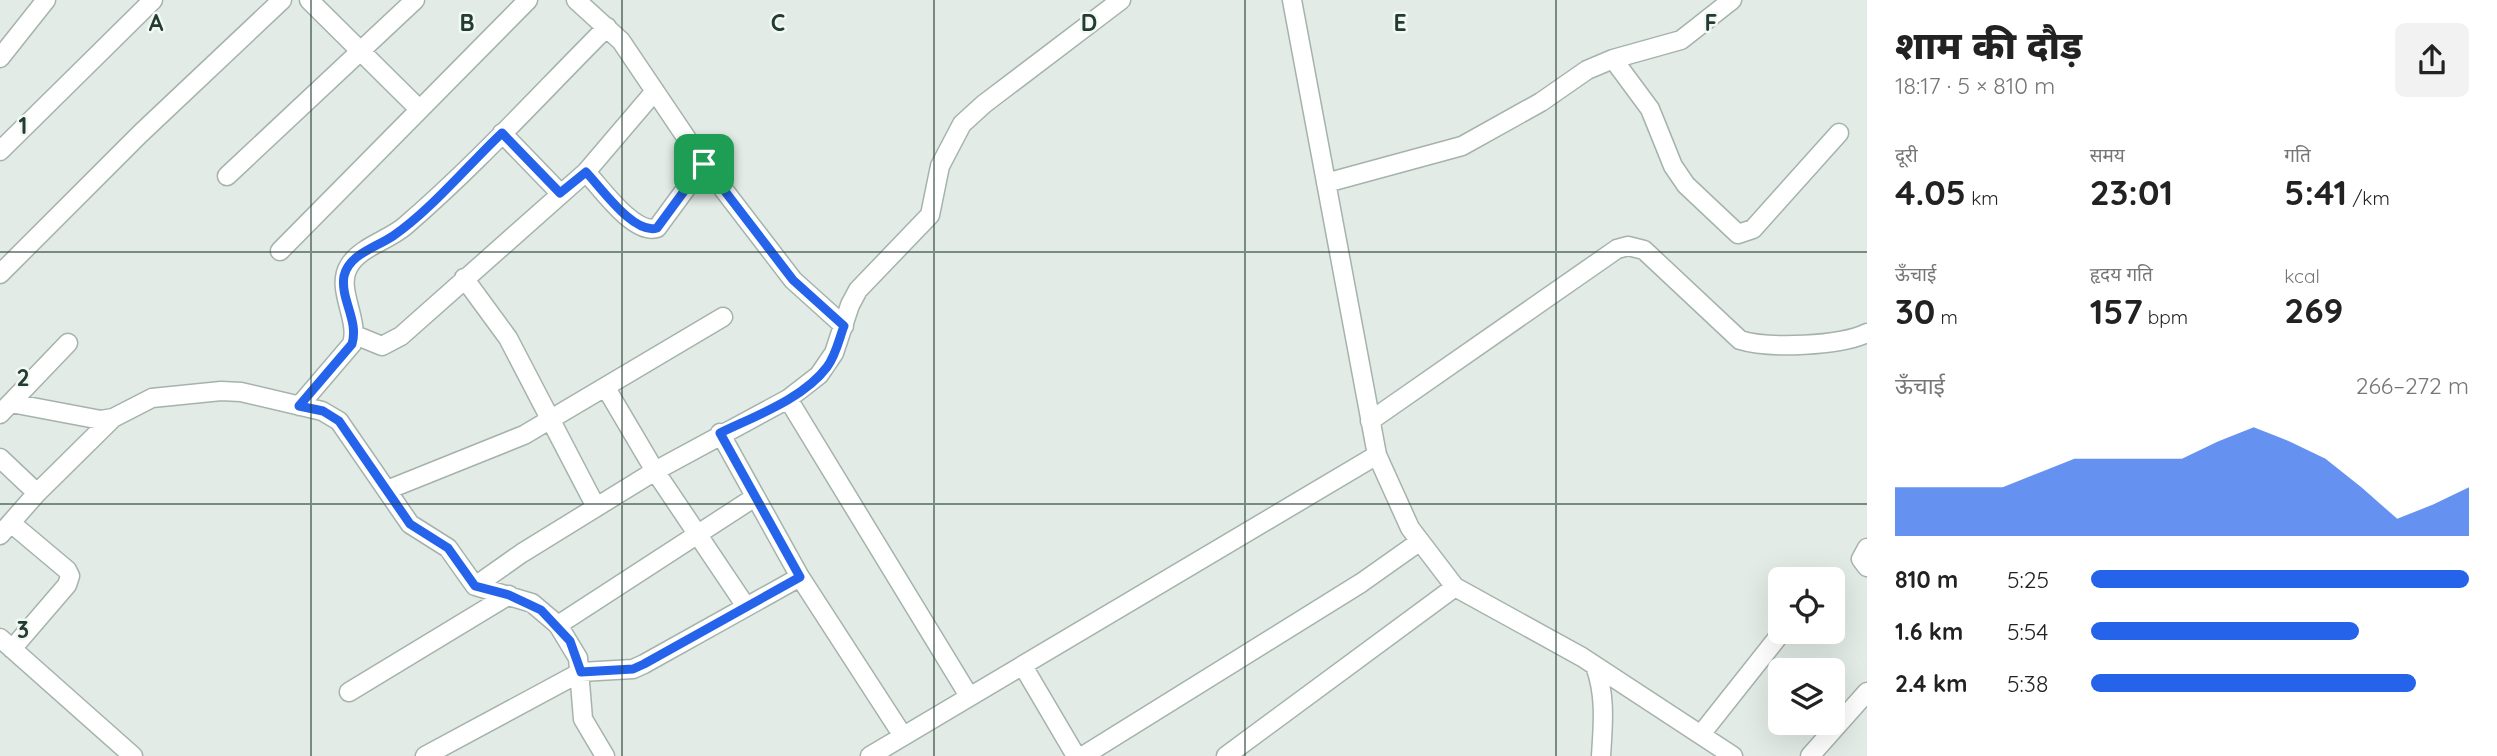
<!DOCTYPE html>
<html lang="hi">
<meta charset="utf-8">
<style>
:root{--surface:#fff;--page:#f2f2f2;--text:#222;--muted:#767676;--accent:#2563eb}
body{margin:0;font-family:Quicksand,"Noto Sans Devanagari",sans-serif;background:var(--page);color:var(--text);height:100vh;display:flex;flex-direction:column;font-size:26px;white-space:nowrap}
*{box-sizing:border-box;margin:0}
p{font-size:23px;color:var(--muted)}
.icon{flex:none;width:38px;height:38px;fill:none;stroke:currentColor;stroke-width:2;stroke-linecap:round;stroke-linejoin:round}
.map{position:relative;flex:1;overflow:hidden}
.side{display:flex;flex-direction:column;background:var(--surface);width:630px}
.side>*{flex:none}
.tools{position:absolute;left:1768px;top:567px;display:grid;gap:14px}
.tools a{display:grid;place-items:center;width:77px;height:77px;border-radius:10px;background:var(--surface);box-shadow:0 7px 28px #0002;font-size:35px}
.pin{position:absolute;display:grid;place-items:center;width:60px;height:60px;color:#fff;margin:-30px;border-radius:14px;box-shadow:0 4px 10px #0006}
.round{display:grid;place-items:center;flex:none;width:74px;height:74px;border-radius:10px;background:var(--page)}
.overview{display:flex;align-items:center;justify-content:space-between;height:119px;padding:0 28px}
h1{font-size:38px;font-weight:800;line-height:52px}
.stats{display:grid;grid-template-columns:repeat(3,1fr);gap:10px;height:119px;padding:7px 28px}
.stats div{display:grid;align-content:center}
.stats b{font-size:35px;font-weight:800}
.stats small{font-size:19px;font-weight:400}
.stats p{font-size:19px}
.chart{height:196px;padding:14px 28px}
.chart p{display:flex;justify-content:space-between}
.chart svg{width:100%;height:126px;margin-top:7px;fill:var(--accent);opacity:.7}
ul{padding:0 28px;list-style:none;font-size:23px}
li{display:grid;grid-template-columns:112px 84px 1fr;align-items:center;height:52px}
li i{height:18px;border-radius:9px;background:var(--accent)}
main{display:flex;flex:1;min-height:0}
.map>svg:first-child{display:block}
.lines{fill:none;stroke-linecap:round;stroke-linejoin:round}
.minor-casing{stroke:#a5b3ac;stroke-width:21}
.minor{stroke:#fff;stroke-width:18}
.route-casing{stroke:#fff;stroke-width:14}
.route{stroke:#2563eb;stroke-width:9}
.grid{fill:none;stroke:#233b32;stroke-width:2;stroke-opacity:0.55}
.grid-label{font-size:23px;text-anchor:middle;font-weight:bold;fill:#233b32;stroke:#f2f8f4;stroke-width:5;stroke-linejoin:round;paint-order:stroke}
</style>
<main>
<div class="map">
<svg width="1867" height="756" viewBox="0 0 1867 756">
<rect width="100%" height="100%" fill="#e2ebe6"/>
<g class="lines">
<g class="minor-casing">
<path id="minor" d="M309 0 418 108
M576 0 621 41 704 164 793 280 844 326
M1292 0 1377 455
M0 58 46 0
M1613 59 1650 109 1673 166 1686 185 1738 234 1753 229 1839 133
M502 133 560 193
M0 151 153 0
M586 172C602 189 634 235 657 228L704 164
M227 176 415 0
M1326 183 1462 146 1541 102 1587 70 1613 59 1681 40 1732 0
M280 251 528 0
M0 274 140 134 282 0
M464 278 508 338 596 507
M355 335 382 346 401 336 586 172 655 91
M606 388 655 471 745 605
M788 399 969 696
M11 403 101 420 113 418 152 398 221 391 241 392 322 411 339 421 410 524 448 548 475 586 532 603 558 625 578 658 583 719 605 756
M299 406 352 344C360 319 335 289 349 266 360 247 389 240 405 226 476 165 541 93 607 27
M0 414 68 343
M1370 421 1617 249 1628 246 1644 250 1740 340C1769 349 1840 346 1867 333
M720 433 800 577 903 736
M0 458 37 493
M387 490 524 435 723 317
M11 523 67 570 70 576 67 585 12 649
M0 535 37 493 113 418
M1867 548 1861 559 1867 567
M475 586 522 553 655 471 788 399 819 375 834 353 850 305 858 290 930 215 940 166 962 124 984 104 1121 0
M558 625 755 497
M0 638 133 756
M1023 666 1076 756
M1595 666C1606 695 1603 725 1601 756
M349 692 509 595
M1702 733 1782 632
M425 756 581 672 633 669 644 664 800 577
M870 756 1377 455 1410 528 1455 587 1582 657 1733 756
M1083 756 1361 583 1419 542
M1226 756 1455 587
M1810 756 1867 692"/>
</g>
<use href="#minor" class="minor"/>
</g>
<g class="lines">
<g class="route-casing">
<path id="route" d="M502 133 560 193 586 172C602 189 634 235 657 228L704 164 793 280 844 326C839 339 836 355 827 367 803 399 755 416 720 433L800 577 644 664 633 669 581 672 570 641 541 610 509 595 475 586 448 548 410 524 339 421 323 411 299 406 352 344C359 320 340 299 344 276 349 254 377 247 393 236 430 211 469 164 502 133Z"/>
</g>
<use href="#route" class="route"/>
</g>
<path class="grid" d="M311 0V756M622 0V756M934 0V756M1245 0V756M1556 0V756M0 252H1867M0 504H1867"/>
<g class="grid-label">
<text x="156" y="31">A</text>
<text x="467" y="31">B</text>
<text x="778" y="31">C</text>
<text x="1089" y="31">D</text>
<text x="1400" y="31">E</text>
<text x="1711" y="31">F</text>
<text x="23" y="134">1</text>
<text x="23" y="386">2</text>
<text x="23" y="638">3</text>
</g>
</svg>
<div class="tools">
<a><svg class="icon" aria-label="locate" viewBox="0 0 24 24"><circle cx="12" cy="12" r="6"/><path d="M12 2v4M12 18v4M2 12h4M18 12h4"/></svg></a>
<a><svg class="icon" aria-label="layers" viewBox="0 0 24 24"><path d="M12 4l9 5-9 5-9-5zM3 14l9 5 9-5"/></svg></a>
</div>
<div class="pin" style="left:704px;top:164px;background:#1e9e55"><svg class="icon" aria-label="arrive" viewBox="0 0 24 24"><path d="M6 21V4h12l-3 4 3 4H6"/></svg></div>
</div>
<section class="side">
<div class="overview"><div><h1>शाम की दौड़</h1><p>18:17 · 5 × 810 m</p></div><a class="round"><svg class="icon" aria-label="share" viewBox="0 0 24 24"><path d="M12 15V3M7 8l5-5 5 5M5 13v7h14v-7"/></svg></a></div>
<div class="stats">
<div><p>दूरी</p><b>4.05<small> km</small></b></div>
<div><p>समय</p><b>23:01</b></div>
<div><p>गति</p><b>5:41<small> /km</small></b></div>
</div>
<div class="stats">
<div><p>ऊँचाई</p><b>30<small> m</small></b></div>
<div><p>हृदय गति</p><b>157<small> bpm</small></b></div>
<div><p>kcal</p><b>269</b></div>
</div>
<div class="chart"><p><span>ऊँचाई</span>266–272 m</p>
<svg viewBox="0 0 160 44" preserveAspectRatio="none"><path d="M0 44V27L10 27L20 27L30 27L40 22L50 17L60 17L70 17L80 17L90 11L100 6L110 11L120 17L130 27L140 38L150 33L160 27V44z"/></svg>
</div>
<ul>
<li><b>810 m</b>5:25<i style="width:100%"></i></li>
<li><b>1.6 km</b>5:54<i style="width:71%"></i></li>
<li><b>2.4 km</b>5:38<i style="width:86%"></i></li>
</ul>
</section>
</main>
